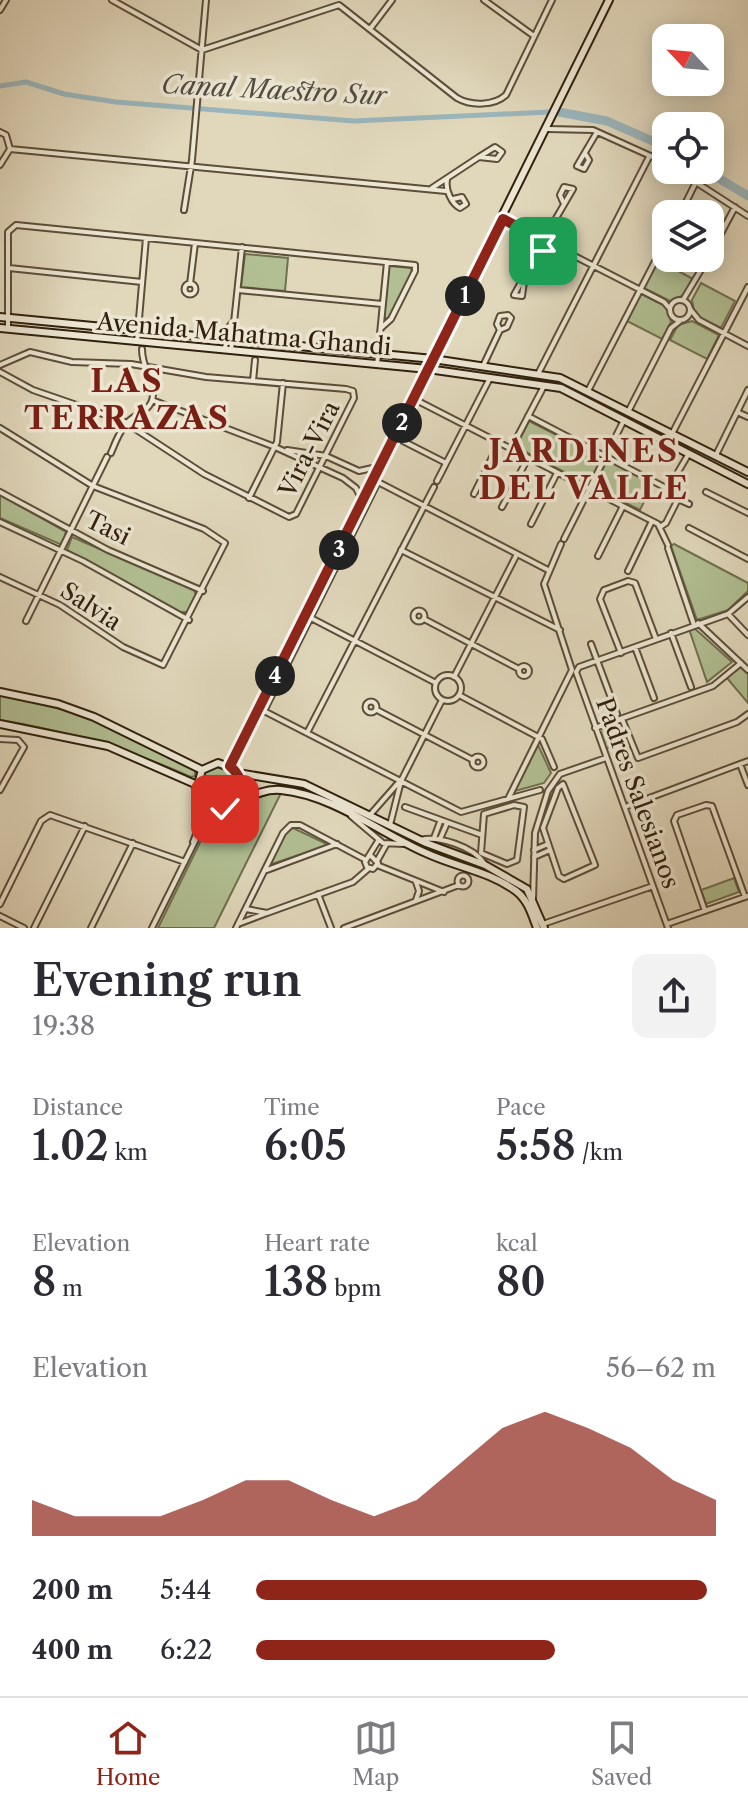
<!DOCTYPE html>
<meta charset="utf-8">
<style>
:root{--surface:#fff;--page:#f2f2f3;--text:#2b2b33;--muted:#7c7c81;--line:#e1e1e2;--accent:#8f2418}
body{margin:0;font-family:"Libre Caslon Text",serif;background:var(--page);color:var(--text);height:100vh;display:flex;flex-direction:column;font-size:30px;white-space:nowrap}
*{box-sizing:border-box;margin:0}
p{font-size:26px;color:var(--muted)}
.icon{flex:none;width:44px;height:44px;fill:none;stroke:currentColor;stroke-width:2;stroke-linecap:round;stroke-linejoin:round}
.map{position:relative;height:928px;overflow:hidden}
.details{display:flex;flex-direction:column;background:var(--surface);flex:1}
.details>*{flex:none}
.needle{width:52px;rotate:296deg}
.fabs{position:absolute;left:652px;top:24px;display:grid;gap:16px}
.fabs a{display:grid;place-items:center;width:72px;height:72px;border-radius:16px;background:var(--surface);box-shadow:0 4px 20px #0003;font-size:40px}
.pin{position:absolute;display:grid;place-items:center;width:68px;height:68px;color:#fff;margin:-34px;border-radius:16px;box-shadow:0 4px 12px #0006}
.km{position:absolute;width:40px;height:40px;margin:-20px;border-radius:50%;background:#222;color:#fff;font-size:22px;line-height:40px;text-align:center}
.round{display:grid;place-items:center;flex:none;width:84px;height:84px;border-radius:16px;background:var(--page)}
.headline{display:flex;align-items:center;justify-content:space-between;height:136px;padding:0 32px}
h1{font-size:44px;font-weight:600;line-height:60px}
.figures{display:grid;grid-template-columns:repeat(3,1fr);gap:12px;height:136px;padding:8px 32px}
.figures div{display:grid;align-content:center}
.figures b{font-size:40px;font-weight:600}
.figures small{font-size:22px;font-weight:400}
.figures p{font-size:22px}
.chart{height:224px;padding:16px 32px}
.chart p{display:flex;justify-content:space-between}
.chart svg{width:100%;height:144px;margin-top:8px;fill:var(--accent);opacity:.7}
ul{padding:0 32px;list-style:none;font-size:26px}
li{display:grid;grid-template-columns:128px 96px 1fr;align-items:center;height:60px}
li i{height:20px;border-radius:10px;background:var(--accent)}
.menu{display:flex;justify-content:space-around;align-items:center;height:112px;border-top:2px solid var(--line);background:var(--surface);font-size:22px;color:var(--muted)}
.menu a{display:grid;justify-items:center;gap:4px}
.menu .current{color:var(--accent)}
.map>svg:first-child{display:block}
.green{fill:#b1bf92;stroke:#70704f;stroke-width:2}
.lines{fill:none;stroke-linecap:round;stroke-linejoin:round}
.canal{stroke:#9ab6bc;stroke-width:5}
.river{stroke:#9ab6bc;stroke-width:9}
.street-casing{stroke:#5c4e38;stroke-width:8}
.secondary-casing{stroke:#30200c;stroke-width:10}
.street{stroke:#ece6d3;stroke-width:4}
.secondary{stroke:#ece6d3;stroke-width:6}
.route-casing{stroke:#fff;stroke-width:16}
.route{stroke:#8f2418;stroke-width:10}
.labels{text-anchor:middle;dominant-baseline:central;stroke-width:7;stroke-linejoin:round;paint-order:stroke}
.street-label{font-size:24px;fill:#30200c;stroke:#ece6d3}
.water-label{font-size:26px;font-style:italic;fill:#504d41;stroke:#ece6d3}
.district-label{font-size:32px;font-weight:bold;letter-spacing:2px;fill:#7a1f14;stroke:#ece6d3}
</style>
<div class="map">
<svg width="748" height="928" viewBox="0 0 748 928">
<rect width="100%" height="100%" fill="#e1d8bc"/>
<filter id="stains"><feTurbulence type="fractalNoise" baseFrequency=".0025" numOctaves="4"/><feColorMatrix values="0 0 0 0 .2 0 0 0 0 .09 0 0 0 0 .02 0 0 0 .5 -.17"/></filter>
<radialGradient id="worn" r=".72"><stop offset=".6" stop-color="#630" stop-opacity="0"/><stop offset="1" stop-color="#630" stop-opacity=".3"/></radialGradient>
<path class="green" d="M245 254 288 258 285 291 241 287Z
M658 260 693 279 684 295 670 301 644 288Z
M389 266 411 268 412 273 388 319 384 318Z
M701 283 735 301 721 328 695 315 692 300Z
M641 294 667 307 671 322 662 339 627 321Z
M692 321 719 335 707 359 670 340 678 325Z
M529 421 602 458 589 485 516 447Z
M607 460 653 483 640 510 594 487Z
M0 495 66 532 62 545 0 518Z
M72 537 194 590 196 595 188 612H180L67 550Z
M674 544 748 583V591L728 610 697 620 671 546Z
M693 627 732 662 707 682 689 629Z
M740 666 748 674V703L727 678Z
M0 694 80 714 195 770V776L191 777C129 749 67 731 0 720Z
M621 722 627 741 605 749 598 730Z
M538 745 551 773 544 783 515 791Z
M199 786a20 20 0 1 1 40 0a20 20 0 1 1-40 0Z
M281 793 214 928H158L214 814C235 817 254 792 281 793Z
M293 828 329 845 269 865 286 833Z
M734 878 739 892 706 904 701 890Z"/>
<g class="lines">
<path class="canal" d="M0 86 26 82 64 94 116 102 354 121 549 112"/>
<path class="river" d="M559 112 607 121 666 147
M705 170 748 196"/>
<g class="street-casing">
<path id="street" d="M112 0 202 50 339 5 457 98C471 106 494 106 506 95L552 0
M484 0 534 36
M0 10 6 0
M370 29 392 0
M548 129 593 130 666 163
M0 132 6 135 10 149 0 165
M10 149 446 191
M586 155 589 160 584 169 577 166 597 132
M677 170 748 216
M447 180C445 190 452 204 460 208L466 204 462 197 453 199
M432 188 479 157 497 159 502 152 495 147 479 157
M184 210 192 160 206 0
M680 214 696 182
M503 219 535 236
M534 241a10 10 0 1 1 20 0a10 10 0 1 1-20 0Z
M548 232 573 189 564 187 560 195 563 202
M553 245 664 302 670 309
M710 254 735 207
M9 268 142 282
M524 282 522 296 514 295 539 250
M184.5 289a5.5 5.5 0 1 1 11 0a5.5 5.5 0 1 1-11 0Z
M190 284 195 243
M238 290 382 304
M670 310a10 10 0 1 1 20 0a10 10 0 1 1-20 0Z
M683 300 708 258
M690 309 699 320 748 346
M8 329V232L16 225 415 265V271L391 319 381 328
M137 342 146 238
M225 350 227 329 233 322
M231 351 242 247
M0 365 30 352 72 362 131 364 206 377 346 389 353 391 354 398 296 514 289 517 204 474 123 421 33 390 0 372
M377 365 387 262
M483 366 500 330 507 327 511 318 508 315 500 316 497 324 500 330
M538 374 649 157
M253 381 255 360
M589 389 666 240
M414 399 658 524 668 545
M152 400 275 447 343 478 356 488 362 500
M628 412 671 328 680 321
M737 412 748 417
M528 416 668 489 688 455
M0 428 93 486 204 529 225 543 163 665 123 647 60 605 0 577
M673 432 748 287
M395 437 446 463
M511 449 544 386
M287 450 326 456 359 471 377 467
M111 453C115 443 119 432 126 424 135 412 154 412 153 392 152 376 142 368 142 349
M716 455 748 390
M437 481 490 378
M0 492 108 550 203 591
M706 492 748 513
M474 494 499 443
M249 498 277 442 283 383
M502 507 528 458
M0 522 83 561 189 620
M531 524 557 473
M660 527 666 523 678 499 689 504
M689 528 748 559
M564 539 624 420
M668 548 694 625
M401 550 560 630
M598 556 623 506
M628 571 652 521
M413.5 616a5.5 5.5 0 1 1 11 0a5.5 5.5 0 1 1-11 0Z
M728 614 748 635
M311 618 436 683
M424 619 519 669
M26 621 107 457
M698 623 748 670
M671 633 691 687
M591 644 617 714
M635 647 654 698
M621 653 600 599 604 590 628 581 635 583 656 639
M519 671a5 5 0 1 1 10 0a5 5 0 1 1-10 0Z
M435 688a13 13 0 1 1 26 0a13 13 0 1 1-26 0Z
M454 677 517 554
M459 695 542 739 554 767
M365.5 707a5.5 5.5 0 1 1 11 0a5.5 5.5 0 1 1-11 0Z
M377 710 473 760
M622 719 638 758 737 722 748 714
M595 728 713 686 741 663
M307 733 434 487
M0 739 18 740 24 747 0 790
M472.5 762a5.5 5.5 0 1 1 11 0a5.5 5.5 0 1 1-11 0Z
M740 764 748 785
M563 784 595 865 564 879 559 876 543 828 558 788Z
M540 790 461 812 264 711 378 482 548 570
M508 799 572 670 544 584 561 544
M514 805 524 807 517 860 507 864 481 853 484 814Z
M405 807 482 835
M625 807 748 761
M370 815 399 782
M351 816 383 843 403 844
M390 825 401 781 442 700
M434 838 440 822
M440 839 447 823
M420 840C439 835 473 847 484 863
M193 842 207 807
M534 850 548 844
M371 856 378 863 373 869 367 867 365 862 378 841
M534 857 550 850
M377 861 386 845
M377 865 444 892
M267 870 337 844
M457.5 881a5.5 5.5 0 1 1 11 0a5.5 5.5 0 1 1-11 0Z
M318 894 331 928
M416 900 419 891 416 882
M533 900 535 833 548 791 560 774 606 758
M0 904 41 821 50 815 185 862
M705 911 674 821 677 815 706 805 712 806 745 897
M267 913 353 882 368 869
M0 916 24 928
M238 924 267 913 246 909
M543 924 653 886
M667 924 748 896
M34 928 85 826
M91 928 133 843
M152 928 211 809
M236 928 283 833 291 825H300L366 860
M344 928 459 885
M668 928 576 672 579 667 728 614 748 597"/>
</g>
<g class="secondary-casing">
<path id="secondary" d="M0 317 433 359 560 378 748 472
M0 328 428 369 561 388 748 484
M0 692 58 704 94 717 202 770
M0 724 108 746 195 784
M230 766 609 0
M238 773 304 784 426 843 485 865 527 889 544 928
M236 802 242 785 234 769 218 763 202 770 196 791 207 807C231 816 251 787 281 790 333 795 380 833 426 853 456 867 489 871 516 891 528 900 532 915 537 928"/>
</g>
<use href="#street" class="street"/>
<use href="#secondary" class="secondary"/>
</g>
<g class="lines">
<g class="route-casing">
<path id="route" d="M225 809C244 800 246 780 230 766L503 219 535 236V245L543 251"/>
</g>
<use href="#route" class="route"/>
</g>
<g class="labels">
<g class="street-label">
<text transform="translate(244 334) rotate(5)">Avenida Mahatma Ghandi</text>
<text transform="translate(309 449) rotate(-63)">Vira-Vira</text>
<text transform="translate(108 528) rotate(26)">Tasi</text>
<text transform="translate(91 606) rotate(33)">Salvia</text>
<text transform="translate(638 793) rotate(70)">Padres Salesianos</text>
</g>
<g class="water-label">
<text transform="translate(274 90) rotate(3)">Canal Maestro Sur</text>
</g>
<g class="district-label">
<text x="127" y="380">LAS<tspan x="127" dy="37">TERRAZAS</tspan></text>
<text x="584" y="450">JARDINES<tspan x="584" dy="37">DEL VALLE</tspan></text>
</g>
</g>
<rect width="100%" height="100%" filter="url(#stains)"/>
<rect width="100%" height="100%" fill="url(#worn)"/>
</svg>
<div class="fabs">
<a><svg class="needle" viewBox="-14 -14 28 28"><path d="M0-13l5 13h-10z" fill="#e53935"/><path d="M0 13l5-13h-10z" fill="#7c7c81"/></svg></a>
<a><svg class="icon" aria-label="locate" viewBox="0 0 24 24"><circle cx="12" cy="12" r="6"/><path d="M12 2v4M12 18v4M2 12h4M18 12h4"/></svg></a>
<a><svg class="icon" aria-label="layers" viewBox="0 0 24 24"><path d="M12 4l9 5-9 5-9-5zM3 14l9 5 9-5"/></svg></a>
</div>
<div class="pin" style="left:543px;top:251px;background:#1e9e55"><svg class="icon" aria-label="arrive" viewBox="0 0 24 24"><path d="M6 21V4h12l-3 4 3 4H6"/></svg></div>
<div class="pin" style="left:225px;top:809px;background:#d93025"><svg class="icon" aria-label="check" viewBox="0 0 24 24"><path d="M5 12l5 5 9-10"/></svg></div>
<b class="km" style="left:465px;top:296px">1</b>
<b class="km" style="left:402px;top:423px">2</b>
<b class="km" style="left:339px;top:550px">3</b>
<b class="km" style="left:275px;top:676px">4</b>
</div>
<section class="details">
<div class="headline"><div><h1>Evening run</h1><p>19:38</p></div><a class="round"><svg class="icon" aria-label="share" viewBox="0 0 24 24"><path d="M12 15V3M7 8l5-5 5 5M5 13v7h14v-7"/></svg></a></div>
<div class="figures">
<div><p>Distance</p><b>1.02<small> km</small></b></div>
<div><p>Time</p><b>6:05</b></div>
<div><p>Pace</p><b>5:58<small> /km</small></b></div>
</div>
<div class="figures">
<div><p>Elevation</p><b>8<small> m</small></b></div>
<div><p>Heart rate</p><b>138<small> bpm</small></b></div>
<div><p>kcal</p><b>80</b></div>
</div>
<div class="chart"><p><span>Elevation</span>56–62 m</p>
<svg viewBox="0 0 160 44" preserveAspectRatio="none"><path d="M0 44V33L10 38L20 38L30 38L40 33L50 27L60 27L70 33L80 38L90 33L100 22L110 11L120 6L130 11L140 17L150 27L160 33V44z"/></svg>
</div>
<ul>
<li><b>200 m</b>5:44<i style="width:98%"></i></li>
<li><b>400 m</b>6:22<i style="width:65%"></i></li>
</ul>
</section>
<nav class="menu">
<a class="current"><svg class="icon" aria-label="home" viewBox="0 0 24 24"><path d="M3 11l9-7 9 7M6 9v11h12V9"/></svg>Home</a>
<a><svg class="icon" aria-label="map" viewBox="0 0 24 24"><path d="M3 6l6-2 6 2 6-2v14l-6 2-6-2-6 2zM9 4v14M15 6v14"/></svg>Map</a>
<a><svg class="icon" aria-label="saved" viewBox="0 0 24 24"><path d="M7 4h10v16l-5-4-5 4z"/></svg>Saved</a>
</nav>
